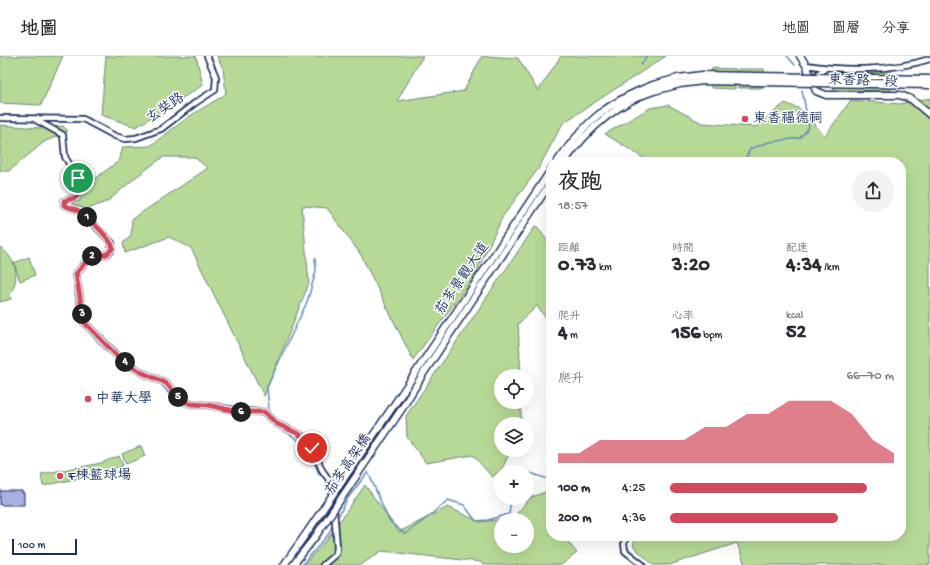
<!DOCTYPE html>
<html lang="zh-TW">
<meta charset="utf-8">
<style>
:root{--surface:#fff;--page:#f2f2f3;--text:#2b2b33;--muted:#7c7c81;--line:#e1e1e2;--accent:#d1495b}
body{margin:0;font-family:"Gochi Hand","LXGW WenKai TC",sans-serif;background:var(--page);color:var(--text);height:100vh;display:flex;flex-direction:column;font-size:15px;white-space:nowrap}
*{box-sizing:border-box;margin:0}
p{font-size:13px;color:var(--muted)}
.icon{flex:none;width:22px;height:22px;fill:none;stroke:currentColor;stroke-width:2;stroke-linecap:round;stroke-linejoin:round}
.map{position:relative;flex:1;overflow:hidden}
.sheet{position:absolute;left:546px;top:101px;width:360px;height:384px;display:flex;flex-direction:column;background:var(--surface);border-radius:16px;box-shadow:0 4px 16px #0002}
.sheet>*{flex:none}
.controls{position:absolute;left:494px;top:313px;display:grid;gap:8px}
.controls a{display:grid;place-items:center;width:40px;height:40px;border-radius:50%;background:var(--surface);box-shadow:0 4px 16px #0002;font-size:20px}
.scale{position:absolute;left:12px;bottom:10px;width:65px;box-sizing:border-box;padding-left:4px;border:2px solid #1b2f5e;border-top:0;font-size:11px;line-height:14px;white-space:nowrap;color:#1b2f5e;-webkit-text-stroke:3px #fff;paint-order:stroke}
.pin{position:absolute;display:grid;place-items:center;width:34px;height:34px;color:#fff;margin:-17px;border:2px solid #fff;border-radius:50%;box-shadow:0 1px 4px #0007}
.km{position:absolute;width:20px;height:20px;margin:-10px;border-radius:50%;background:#222;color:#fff;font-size:11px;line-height:20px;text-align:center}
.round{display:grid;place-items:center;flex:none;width:42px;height:42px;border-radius:21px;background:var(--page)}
.head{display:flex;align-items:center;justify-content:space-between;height:68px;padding:0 12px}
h1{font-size:22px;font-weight:700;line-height:30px}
.metrics{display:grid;grid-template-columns:repeat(3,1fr);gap:6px;height:68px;padding:4px 12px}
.metrics div{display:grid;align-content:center}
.metrics b{font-size:20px;font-weight:700}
.metrics small{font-size:11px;font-weight:400}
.metrics p{font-size:11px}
.chart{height:112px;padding:8px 12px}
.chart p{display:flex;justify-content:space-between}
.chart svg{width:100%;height:72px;margin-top:4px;fill:var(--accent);opacity:.7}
ul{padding:0 12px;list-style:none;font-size:13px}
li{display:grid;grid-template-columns:64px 48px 1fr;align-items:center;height:30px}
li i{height:10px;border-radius:5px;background:var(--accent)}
header{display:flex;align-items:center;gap:24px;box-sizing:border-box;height:56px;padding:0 20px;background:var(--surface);border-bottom:1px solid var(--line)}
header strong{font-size:19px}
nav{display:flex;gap:22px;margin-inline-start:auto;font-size:14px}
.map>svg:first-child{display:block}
.green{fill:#b6da95;stroke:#68847a;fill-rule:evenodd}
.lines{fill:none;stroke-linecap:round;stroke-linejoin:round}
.stream{stroke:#628cb6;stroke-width:1.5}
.building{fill:#a9b0e1;stroke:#1b2f5e}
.minor-casing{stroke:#1b2f5e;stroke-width:8}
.tertiary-casing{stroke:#1b2f5e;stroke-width:9}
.minor{stroke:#fff;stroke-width:4.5}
.tertiary{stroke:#fff;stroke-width:6}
.tertiary-bridge-casing{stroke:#1b2f5e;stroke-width:9;stroke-linecap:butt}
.tertiary-bridge{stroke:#fff;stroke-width:6}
.route-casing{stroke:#fff;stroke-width:8}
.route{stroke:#d1495b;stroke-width:5}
.poi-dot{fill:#d1495b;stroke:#fff;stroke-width:1.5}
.labels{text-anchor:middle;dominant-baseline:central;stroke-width:3;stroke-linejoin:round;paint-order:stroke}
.street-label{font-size:14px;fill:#1b2f5e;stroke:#fff}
.poi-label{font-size:14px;fill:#1b2f5e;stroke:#fff;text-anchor:start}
</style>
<header>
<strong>地圖</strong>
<nav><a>地圖</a><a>圖層</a><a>分享</a></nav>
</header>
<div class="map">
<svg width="930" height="509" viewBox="0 0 930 509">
<rect width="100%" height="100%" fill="#fff"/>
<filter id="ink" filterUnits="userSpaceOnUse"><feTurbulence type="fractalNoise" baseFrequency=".025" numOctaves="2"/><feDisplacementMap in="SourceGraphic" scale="8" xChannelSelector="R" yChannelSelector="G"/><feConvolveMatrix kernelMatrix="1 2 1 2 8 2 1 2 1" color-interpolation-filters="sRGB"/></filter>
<g filter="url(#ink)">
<path class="green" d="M0 0H63L41 49 0 47Z
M106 0H196L203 29 136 71 101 59Z
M217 0H423L397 45 464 35 482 0 518 2 538 35 561 0H666L563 67 538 113 503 160 475 219 413 304 361 199 327 152 302 150 309 227 264 340 191 192 169 181 125 197 123 187 131 180 132 163 208 112 194 101H163L136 121 108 145 88 153 66 148 80 145 89 127 119 105 123 91 150 90 190 60 226 38 223 13Z
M712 12 736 13 735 33 711 32Z
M738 13H764V32H738Z
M833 14H891V35L833 34Z
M930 42V509H745L737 487 669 509H653L633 490 636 480H901V106H650L605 78 650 52 668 49 702 67 756 71 785 47 800 53 825 80 851 44 900 48Z
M0 69 40 72 63 70 68 75 44 86 9 115H0Z
M536 169 551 190V269L537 250 518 268 521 320H501V346H521V368H501V394H511L502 413 492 421 473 399 426 407 407 381 406 360Z
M0 191C16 203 21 221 10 238L11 243 0 246Z
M29 201 35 219 20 225 14 207Z
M141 390 145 400 126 408 122 398Z
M119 400 123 410 83 421 81 411 101 407Z
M79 411 80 422 43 430 41 418Z
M365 429 399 476 448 451 480 466 513 462 530 442 547 435 551 439V480H566L565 482 577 497 561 509H483L481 506 381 495 361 509H304L326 485ZM501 464H527V490H501Z"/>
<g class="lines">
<path class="stream" d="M787 0 795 9
M641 9 647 0
M744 106 750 93 769 86 800 82 809 71 802 34
M75 236 80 267C95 281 107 299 124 308
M150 322 162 329 174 344 181 346
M201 351 263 360 270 364
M269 355 267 331 307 246 316 215 315 202
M282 373 308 391 319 418 328 425
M527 416 551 424
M339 459 348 442 368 416 389 465 405 478 427 462 448 444 464 449 476 465 488 464 509 458 511 442
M302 509 328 479 333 468"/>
</g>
<path class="building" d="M0 435H22V437H24V449H0Z"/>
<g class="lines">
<g class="minor-casing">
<path id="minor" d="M806 9C845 15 892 15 930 3
M813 22 825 12
M0 62 83 63 115 80 125 83 136 82 161 73 195 47 215 34 216 21 207 0
M34 63 63 79 65 101 78 122 81 136 75 142 64 145V149L78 154 85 159 112 187 111 195 107 198 89 202 76 218 84 266 123 305 143 317 166 327 181 344 191 348 208 349 239 355 264 356 277 368 299 378 307 384 312 391 322 414 332 428 337 491 336 498 323 509
M627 480 624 487 625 495 643 509"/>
</g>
<g class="tertiary-casing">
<path id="tertiary" d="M800 0 806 9 816 35 826 39H900L911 43 930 59
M557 106C586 65 606 47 653 29
M564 106C587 74 616 47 654 35
M396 346 551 114
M403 351 423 318 551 126
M284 509 308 475
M293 509 315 481"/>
</g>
<use href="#minor" class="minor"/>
<use href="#tertiary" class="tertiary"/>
<g class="tertiary-bridge-casing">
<path id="tertiary-bridge" d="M653 29 678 22 702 19 930 23
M654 35 680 28 703 25 930 29
M308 475 396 346
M315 481 403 351"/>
</g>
<use href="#tertiary-bridge" class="tertiary-bridge"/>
</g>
</g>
<g class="lines" filter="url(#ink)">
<g class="route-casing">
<path id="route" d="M78 122 81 136 75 142 64 145V149C68 152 74 152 79 155 86 159 112 184 113 192L107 198 89 202 76 218 84 266 122 305 143 317 166 327 181 344 191 348 208 349 239 356H264L277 368 299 378 312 392"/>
</g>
<use href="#route" class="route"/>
</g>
<g class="poi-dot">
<circle cx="745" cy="63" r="4"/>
<circle cx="88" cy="343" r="4"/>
<circle cx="60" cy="420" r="4"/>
</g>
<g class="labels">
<g class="street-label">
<text transform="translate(863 26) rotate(2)">東香路一段</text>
<text transform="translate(166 53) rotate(-35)">玄奘路</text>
<text transform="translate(463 223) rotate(-56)">茄苳景觀大道</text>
<text transform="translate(349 409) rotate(-56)">茄苳高架橋</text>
</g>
<g class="poi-label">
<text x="753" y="63">東香福德祠</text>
<text x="96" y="343">中華大學</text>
<text x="68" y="420">F棟籃球場</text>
</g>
</g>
</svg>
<div class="controls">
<a><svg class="icon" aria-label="locate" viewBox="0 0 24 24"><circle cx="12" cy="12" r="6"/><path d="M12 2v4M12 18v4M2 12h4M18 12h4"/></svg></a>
<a><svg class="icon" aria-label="layers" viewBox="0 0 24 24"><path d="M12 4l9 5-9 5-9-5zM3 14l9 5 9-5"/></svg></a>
<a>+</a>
<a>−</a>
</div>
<div class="scale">100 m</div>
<div class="pin" style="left:78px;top:122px;background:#1e9e55"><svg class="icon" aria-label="arrive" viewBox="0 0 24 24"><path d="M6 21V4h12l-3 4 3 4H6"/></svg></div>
<div class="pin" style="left:312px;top:392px;background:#d93025"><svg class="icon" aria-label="check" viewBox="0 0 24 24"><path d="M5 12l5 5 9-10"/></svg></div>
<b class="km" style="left:87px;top:161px">1</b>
<b class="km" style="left:92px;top:200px">2</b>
<b class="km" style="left:82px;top:258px">3</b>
<b class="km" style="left:125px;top:306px">4</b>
<b class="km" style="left:178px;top:341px">5</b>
<b class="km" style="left:241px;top:356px">6</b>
<section class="sheet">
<div class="head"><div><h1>夜跑</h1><p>18:57</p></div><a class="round"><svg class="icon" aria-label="share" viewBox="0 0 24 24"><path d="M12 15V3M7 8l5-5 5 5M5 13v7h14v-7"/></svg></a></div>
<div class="metrics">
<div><p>距離</p><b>0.73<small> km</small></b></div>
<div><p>時間</p><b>3:20</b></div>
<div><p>配速</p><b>4:34<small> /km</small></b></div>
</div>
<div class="metrics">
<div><p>爬升</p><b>4<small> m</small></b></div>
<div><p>心率</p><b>156<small> bpm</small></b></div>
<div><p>kcal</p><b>52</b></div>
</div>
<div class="chart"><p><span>爬升</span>66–70 m</p>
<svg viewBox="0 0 160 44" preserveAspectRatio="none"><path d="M0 44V38L10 38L20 30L30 30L40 30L50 30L60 30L70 22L80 22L90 14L100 14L110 6L120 6L130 6L140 14L150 30L160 38V44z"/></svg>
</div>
<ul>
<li><b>100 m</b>4:25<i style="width:88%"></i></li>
<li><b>200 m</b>4:36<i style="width:75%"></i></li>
</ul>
</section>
</div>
